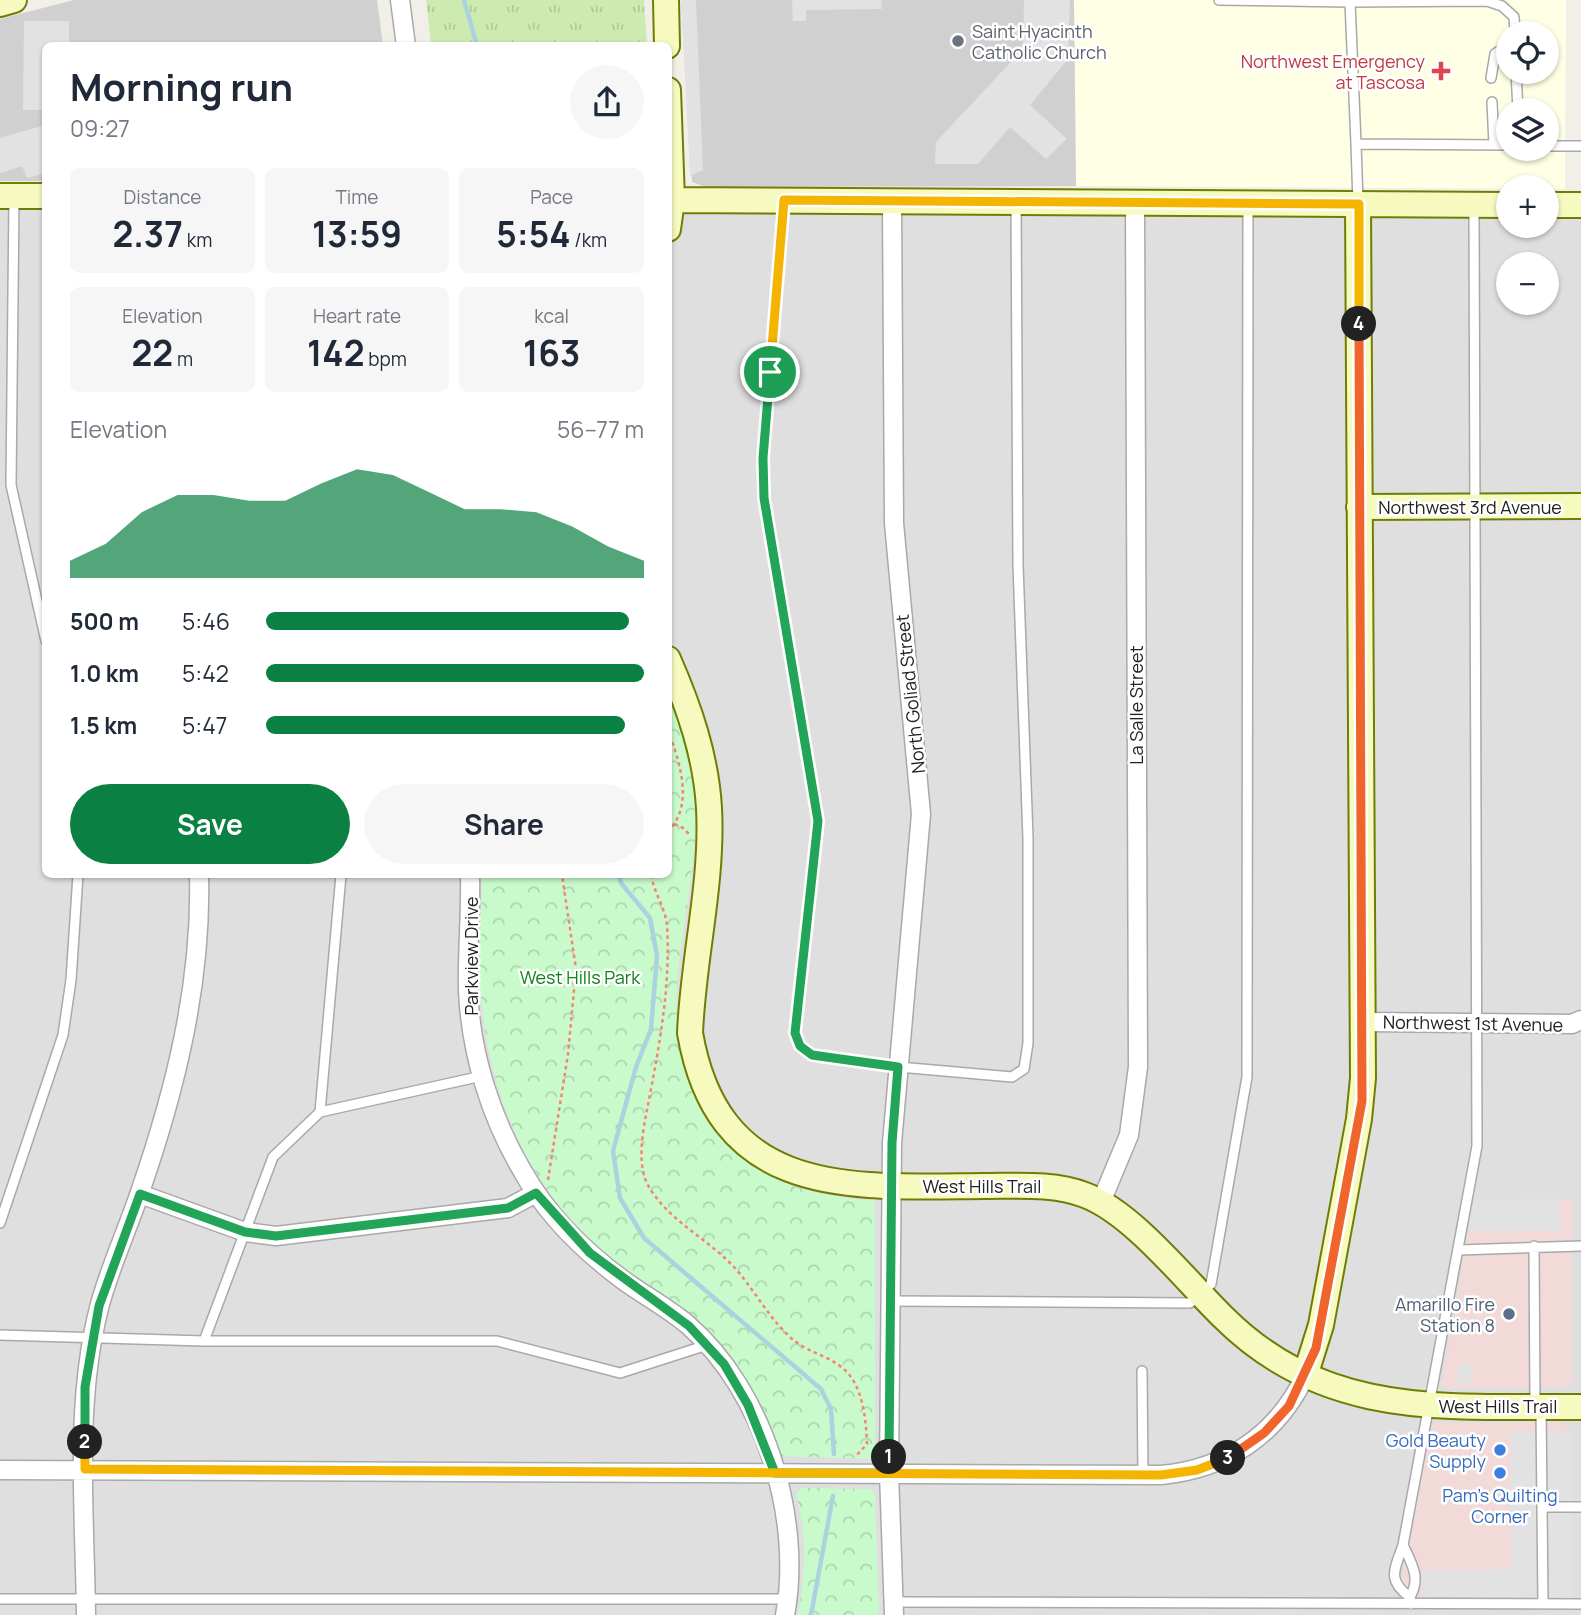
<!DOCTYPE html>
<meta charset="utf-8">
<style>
:root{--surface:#fff;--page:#f6f6f7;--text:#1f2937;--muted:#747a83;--accent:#0b8043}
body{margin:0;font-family:Manrope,sans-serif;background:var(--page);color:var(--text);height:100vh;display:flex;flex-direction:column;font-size:26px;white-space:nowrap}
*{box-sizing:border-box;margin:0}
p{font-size:23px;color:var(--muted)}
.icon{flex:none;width:38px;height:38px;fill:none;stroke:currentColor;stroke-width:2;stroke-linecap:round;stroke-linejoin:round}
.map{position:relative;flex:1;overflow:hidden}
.side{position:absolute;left:42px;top:42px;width:630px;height:836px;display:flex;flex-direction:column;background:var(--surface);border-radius:10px;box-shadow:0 2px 5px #0004}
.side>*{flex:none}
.fabs{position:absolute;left:1496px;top:21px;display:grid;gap:14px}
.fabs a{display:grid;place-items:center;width:63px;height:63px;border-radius:50%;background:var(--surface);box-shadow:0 2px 5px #0004;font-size:35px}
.pin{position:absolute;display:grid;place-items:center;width:60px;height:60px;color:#fff;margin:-30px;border:4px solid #fff;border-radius:50%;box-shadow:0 2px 7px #0007}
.km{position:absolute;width:35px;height:35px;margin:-18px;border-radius:50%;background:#222;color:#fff;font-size:19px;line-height:35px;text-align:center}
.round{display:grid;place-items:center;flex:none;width:74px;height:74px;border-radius:37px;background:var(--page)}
.head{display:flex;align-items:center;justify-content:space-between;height:119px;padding:0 28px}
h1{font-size:38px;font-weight:700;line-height:52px}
.stats{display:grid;grid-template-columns:repeat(3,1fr);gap:10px;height:119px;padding:7px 28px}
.stats div{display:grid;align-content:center;border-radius:10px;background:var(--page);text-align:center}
.stats b{font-size:35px;font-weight:700}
.stats small{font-size:19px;font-weight:400}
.stats p{font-size:19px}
.chart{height:196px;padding:14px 28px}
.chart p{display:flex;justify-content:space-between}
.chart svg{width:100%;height:126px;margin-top:7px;fill:var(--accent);opacity:.7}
.button{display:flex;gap:14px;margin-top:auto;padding:14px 28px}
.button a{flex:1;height:80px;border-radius:42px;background:var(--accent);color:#fff;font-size:28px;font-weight:700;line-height:80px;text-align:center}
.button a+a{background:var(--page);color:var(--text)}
ul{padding:0 28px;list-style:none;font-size:23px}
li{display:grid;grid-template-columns:112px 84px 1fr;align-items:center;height:52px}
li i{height:18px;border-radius:9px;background:var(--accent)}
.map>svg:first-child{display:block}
.residential{fill:#e0dfdf;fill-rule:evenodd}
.commercial{fill:#f2dad9}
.education{fill:#ffffe5;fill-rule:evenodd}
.religious{fill:#d0d0d0}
.grass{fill:url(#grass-tufts)}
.park{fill:url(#park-crowns)}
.parking{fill:#e2e2e2}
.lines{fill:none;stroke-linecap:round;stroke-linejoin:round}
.stream{stroke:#aad3df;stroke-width:4.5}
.lane-casing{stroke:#a9a9a9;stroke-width:12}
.street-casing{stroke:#a9a9a9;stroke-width:21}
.secondary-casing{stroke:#707d05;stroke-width:28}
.path{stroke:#fa8072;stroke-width:2.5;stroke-dasharray:3.5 3.5;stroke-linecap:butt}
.lane{stroke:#fff;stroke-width:9}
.street{stroke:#fff;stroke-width:18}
.secondary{stroke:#f7fabf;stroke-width:24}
.split-1-casing{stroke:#fff;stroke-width:14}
.split-2-casing{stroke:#fff;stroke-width:14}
.split-3-casing{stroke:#fff;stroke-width:14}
.split-4-casing{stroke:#fff;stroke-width:14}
.split-5-casing{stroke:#fff;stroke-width:14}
.split-1{stroke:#22a559;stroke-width:9}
.split-2{stroke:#22a559;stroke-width:9}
.split-3{stroke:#f5b400;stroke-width:9}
.split-4{stroke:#f0652b;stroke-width:9}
.split-5{stroke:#f5b400;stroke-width:9}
.worship-dot{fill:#6b7280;stroke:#fff;stroke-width:2.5}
.health-dot{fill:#e0444e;stroke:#fff;stroke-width:2.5}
.service-dot{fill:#5c6f8a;stroke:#fff;stroke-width:2.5}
.shop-dot{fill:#3f7fe0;stroke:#fff;stroke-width:2.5}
.labels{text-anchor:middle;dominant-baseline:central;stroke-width:5;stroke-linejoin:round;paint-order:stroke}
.worship-label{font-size:18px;fill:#5b616d;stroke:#fff;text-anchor:start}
.health-label{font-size:18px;fill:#be3a42;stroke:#fff;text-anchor:end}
.street-label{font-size:18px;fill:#222;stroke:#fff}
.park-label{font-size:18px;fill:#0c8416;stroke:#fff}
.service-label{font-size:18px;fill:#4e5e75;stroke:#fff;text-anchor:end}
.shop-label{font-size:18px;fill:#366cbe;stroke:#fff;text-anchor:end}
</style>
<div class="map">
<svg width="1581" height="1615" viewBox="0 0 1581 1615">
<defs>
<pattern id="grass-tufts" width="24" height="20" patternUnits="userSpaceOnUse" patternTransform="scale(1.75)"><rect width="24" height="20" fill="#cdebb0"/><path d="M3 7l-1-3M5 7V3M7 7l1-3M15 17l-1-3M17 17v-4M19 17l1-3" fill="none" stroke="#b0c997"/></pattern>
<pattern id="park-crowns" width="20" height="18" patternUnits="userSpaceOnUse" patternTransform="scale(1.75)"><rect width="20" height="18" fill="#c8facc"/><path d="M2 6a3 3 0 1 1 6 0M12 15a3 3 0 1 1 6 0" fill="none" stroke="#acd6af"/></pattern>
</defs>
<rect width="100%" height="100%" fill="#f2efe9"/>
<path class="residential" d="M0 193H45L46 875H668L669 198 1508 204V226H1547V205H1581V1615H0ZM1508 264H1547V303H1508Z"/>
<path class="commercial" d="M1572 1199 1571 1383 1565 1387 1441 1388 1474 1200Z
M1433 1422H1561L1571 1432 1573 1598 1398 1597Z"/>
<path class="education" d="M1074 0H1566L1565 189 1076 186ZM1508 33H1547V72H1508ZM1508 110H1547V149H1508Z"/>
<path class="religious" d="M74 0H377L383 45 46 46 45 181H0V19Z
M681 0H1074L1076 186 705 187 692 182Z"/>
<path class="grass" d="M426 0H644L647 45H431Z"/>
<path class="park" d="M669 694C684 734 695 775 695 818 697 902 653 1012 694 1091 701 1103 712 1114 720 1125 768 1188 800 1192 875 1201V1452L870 1459 780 1456C760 1400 736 1349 687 1311 652 1285 612 1263 581 1231 517 1164 486 1078 480 986 478 950 482 912 482 875H668Z
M801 1488 870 1489 875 1494 879 1615H798C805 1574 808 1535 796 1495Z"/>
<path class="parking" d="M681 0H696L703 170 690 176Z
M792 0H881L882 9 806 10V21H793Z
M1024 0H1070L1068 59 1030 105 1067 139 1046 159 1010 127 978 164H935L936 142 1023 49Z
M24 21H69V45L46 46 45 110H23Z
M45 125V173L27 178 22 166 0 173V138Z
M1559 1199 1560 1231H1469L1474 1200Z
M1473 1363V1383L1458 1384V1364Z
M1510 1432H1571L1573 1598 1421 1597 1422 1570 1511 1569Z"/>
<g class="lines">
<path class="stream" d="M464 0 477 46
M619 875 621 883 650 918 657 956 651 1029 636 1067 613 1151 620 1198 644 1238 821 1389 831 1409 834 1454
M811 1615 833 1496"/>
<g class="lane-casing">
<path id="lane" d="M1219 0 1350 2
M1516 72 1518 110
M1491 78 1495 54 1508 45
M1492 102 1494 145
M1356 144 1350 2 1487 1 1502 6 1514 17 1515 33
M1547 146H1581
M14 198 11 485 46 641
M783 202 763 458 764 498 818 821 795 1033 800 1047 812 1055 899 1067 1012 1077 1024 1069 1028 1043V838L1018 565 1016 202
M1358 203 1356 144 1508 145
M320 1112 341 875
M0 1223 63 1035 71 980 78 875
M1534 1246 1535 1405
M1459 1250 1581 1246
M891 1301 1190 1303 1211 1284 1247 1077 1248 206
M0 1335 204 1341H497L620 1373 707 1345
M204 1341 273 1157 320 1112 482 1076
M1142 1371 1143 1475
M1541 1409 1543 1604
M1542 1507H1581
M1403 1545C1412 1564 1421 1578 1410 1597
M0 1599H788
M894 1602 1581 1604
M1411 1604 1410 1597C1386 1580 1395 1569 1403 1545L1477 1146 1474 208"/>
</g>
<g class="street-casing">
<path id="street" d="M400 0 406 46
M892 201 894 523 921 814 892 1143 889 1473 894 1615
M470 875C471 914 467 953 468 991 471 1055 491 1118 523 1172 547 1215 584 1251 623 1280 645 1296 668 1308 688 1325 764 1391 803 1518 785 1615
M1364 1022 1572 1024 1581 1020
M140 1194 245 1232 276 1236 508 1208 536 1193
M1101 1202 1129 1135 1138 1067 1135 201
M0 1470 1161 1475C1226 1469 1277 1435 1305 1376
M86 1615C85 1514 74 1406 99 1308 109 1269 127 1231 140 1192 175 1091 202 984 199 875"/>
</g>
<g class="secondary-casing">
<path id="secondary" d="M666 0 667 46
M0 4 14 0
M668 90 672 200 668 229
M0 196H46
M668 200 1508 205
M1547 205H1581
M1359 507 1581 506
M668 659C689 707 706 756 709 808 713 883 693 958 690 1033 719 1200 852 1187 985 1186 1018 1186 1054 1183 1085 1195 1133 1213 1186 1281 1223 1317 1326 1420 1448 1406 1581 1407
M1305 1376 1321 1325 1359 1119 1363 1078 1358 204"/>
</g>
<path class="path" d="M668 729C679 762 695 803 668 832
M668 821 683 828 689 834
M651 875C654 892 665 908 667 925 671 989 658 1053 646 1115 642 1137 637 1167 649 1187 669 1221 708 1239 734 1267 754 1289 768 1317 790 1337 806 1352 824 1354 840 1366 863 1382 866 1419 867 1444L856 1456
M548 1180 568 1054 576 969 562 875"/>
<use href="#lane" class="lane"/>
<use href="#street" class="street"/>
<use href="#secondary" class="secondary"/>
</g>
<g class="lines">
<g class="split-1-casing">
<path id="split-1" d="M770 372 763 458 764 498 818 821 795 1033 800 1046 812 1055 898 1067 892 1143 889 1457"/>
</g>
<g class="split-2-casing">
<path id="split-2" d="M85 1442V1387L99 1306 140 1194 245 1232 276 1236 508 1208 536 1193 590 1253 689 1326 724 1364 748 1405 775 1473H889V1457"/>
</g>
<g class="split-3-casing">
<path id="split-3" d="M85 1442V1469L1161 1475 1197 1470 1228 1458"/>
</g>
<g class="split-4-casing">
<path id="split-4" d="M1228 1458 1264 1433 1289 1406 1316 1348 1362 1101 1359 324"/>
</g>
<g class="split-5-casing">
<path id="split-5" d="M770 372 784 200 1359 204V324"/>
</g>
<use href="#split-1" class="split-1"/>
<use href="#split-2" class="split-2"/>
<use href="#split-3" class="split-3"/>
<use href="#split-4" class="split-4"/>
<use href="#split-5" class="split-5"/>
</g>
<circle class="worship-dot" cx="958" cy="41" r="7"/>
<path class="health-dot" d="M1437.5 60.5h7v7h7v7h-7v7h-7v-7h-7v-7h7z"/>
<circle class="service-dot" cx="1509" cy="1314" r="7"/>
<g class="shop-dot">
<circle cx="1500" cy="1450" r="7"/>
<circle cx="1500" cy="1473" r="7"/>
</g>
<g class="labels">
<g class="worship-label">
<text x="972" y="31">Saint Hyacinth<tspan x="972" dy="21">Catholic Church</tspan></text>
</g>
<g class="health-label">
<text x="1425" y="61">Northwest Emergency<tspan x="1425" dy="21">at Tascosa</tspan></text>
</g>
<g class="street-label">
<text x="1470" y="507">Northwest 3rd Avenue</text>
<text transform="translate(910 694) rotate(-96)">North Goliad Street</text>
<text transform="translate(1136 705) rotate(-90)">La Salle Street</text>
<text transform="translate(471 956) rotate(-90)">Parkview Drive</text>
<text transform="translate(1473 1023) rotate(1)">Northwest 1st Avenue</text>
<text x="982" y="1186">West Hills Trail</text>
<text x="1498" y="1406">West Hills Trail</text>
</g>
<g class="park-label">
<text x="580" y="977">West Hills Park</text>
</g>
<g class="service-label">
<text x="1495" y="1304">Amarillo Fire<tspan x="1495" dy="21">Station 8</tspan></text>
</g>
<g class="shop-label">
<text x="1486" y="1440">Gold Beauty<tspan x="1486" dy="21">Supply</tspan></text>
<text x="1500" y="1495" text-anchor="middle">Pam's Quilting<tspan x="1500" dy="21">Corner</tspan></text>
</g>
</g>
</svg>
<div class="fabs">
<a><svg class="icon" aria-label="locate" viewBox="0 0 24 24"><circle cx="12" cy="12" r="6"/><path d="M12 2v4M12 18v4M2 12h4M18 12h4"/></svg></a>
<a><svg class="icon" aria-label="layers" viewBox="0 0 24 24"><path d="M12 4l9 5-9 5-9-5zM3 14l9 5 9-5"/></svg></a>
<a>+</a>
<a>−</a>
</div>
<div class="pin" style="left:770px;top:372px;background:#1e9e55"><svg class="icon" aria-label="arrive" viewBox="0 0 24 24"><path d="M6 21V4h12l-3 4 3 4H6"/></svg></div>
<b class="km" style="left:889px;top:1457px">1</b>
<b class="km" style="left:85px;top:1442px">2</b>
<b class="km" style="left:1228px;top:1458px">3</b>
<b class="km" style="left:1359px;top:324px">4</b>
<section class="side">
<div class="head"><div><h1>Morning run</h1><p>09:27</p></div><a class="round"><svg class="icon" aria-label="share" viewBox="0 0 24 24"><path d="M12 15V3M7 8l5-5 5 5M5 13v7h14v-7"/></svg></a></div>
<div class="stats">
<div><p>Distance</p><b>2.37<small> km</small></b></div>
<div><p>Time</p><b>13:59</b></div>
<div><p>Pace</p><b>5:54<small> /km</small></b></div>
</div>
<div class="stats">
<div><p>Elevation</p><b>22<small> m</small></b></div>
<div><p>Heart rate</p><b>142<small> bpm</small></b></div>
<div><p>kcal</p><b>163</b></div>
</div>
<div class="chart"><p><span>Elevation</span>56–77 m</p>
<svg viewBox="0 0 160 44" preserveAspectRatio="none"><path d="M0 44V38L10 32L20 21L30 15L40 15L50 17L60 17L70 11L80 6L90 8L100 14L110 20L120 20L130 21L140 26L150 33L160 38V44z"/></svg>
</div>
<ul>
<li><b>500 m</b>5:46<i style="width:96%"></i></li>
<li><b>1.0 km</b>5:42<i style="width:100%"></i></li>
<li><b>1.5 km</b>5:47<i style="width:95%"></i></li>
</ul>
<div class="button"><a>Save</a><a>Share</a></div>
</section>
</div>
